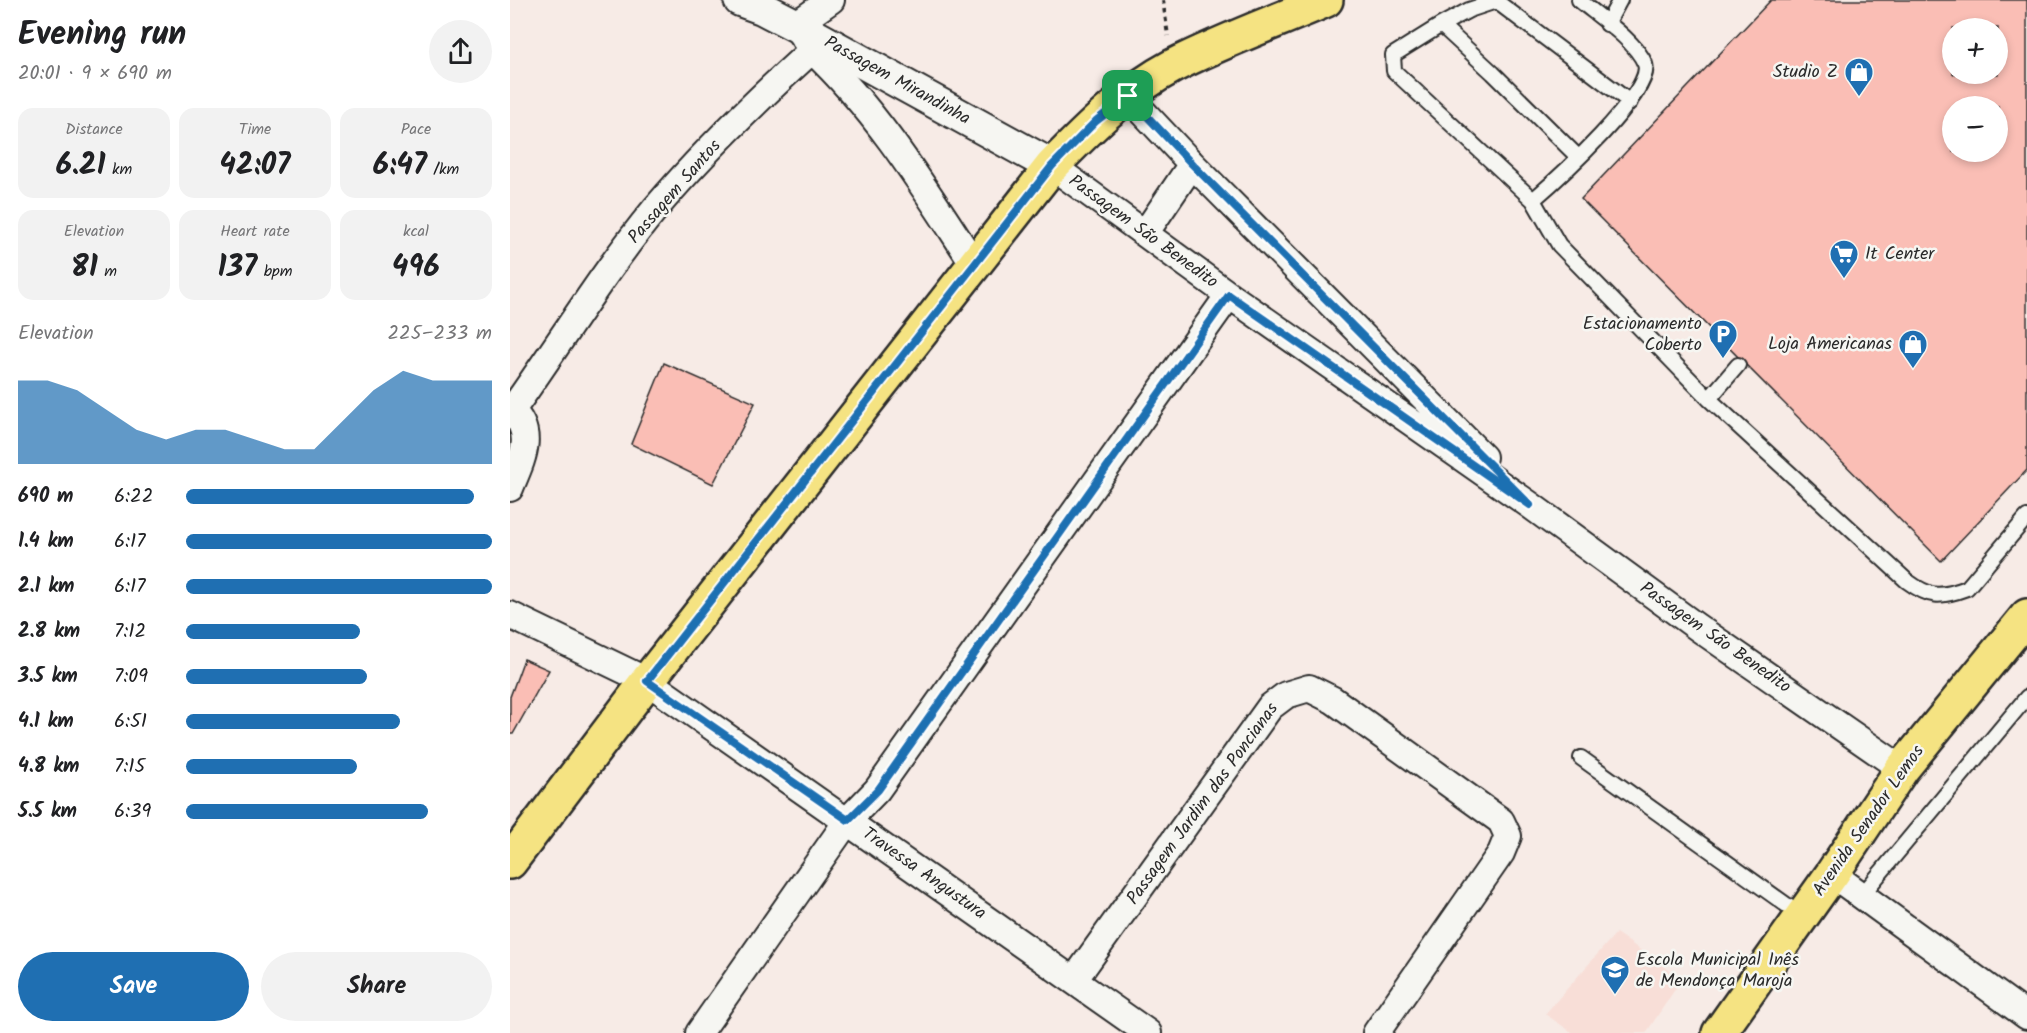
<!DOCTYPE html>
<meta charset="utf-8">
<style>
:root{--surface:#fff;--page:#f2f2f2;--text:#202124;--muted:#757577;--accent:#1f6fb2}
body{margin:0;font-family:Kalam,sans-serif;background:var(--page);color:var(--text);height:100vh;display:flex;flex-direction:column;font-size:22px;white-space:nowrap}
*{box-sizing:border-box;margin:0}
p{font-size:20px;color:var(--muted)}
.icon{flex:none;width:33px;height:33px;fill:none;stroke:currentColor;stroke-width:2;stroke-linecap:round;stroke-linejoin:round}
.map{position:relative;flex:1;overflow:hidden}
.drawer{display:flex;flex-direction:column;background:var(--surface);width:510px}
.drawer>*{flex:none}
.controls{position:absolute;left:1432px;top:18px;display:grid;gap:12px}
.controls a{display:grid;place-items:center;width:66px;height:66px;border-radius:50%;background:var(--surface);box-shadow:0 3px 9px #0003;font-size:30px}
.pin{position:absolute;display:grid;place-items:center;width:51px;height:51px;color:#fff;margin:-26px;border-radius:12px;box-shadow:0 3px 9px #0006}
.round{display:grid;place-items:center;flex:none;width:63px;height:63px;border-radius:32px;background:var(--page)}
.head{display:flex;align-items:center;justify-content:space-between;height:102px;padding:0 18px}
h1{font-size:33px;font-weight:700;line-height:45px}
.stats{display:grid;grid-template-columns:repeat(3,1fr);gap:9px;height:102px;padding:6px 18px}
.stats div{display:grid;align-content:center;border-radius:15px;background:var(--page);text-align:center}
.stats b{font-size:30px;font-weight:700}
.stats small{font-size:16px;font-weight:400}
.stats p{font-size:16px}
.chart{height:168px;padding:12px 18px}
.chart p{display:flex;justify-content:space-between}
.chart svg{width:100%;height:108px;margin-top:6px;fill:var(--accent);opacity:.7}
.button{display:flex;gap:12px;margin-top:auto;padding:12px 18px}
.button a{flex:1;height:69px;border-radius:36px;background:var(--accent);color:#fff;font-size:24px;font-weight:700;line-height:69px;text-align:center}
.button a+a{background:var(--page);color:var(--text)}
ul{padding:0 18px;list-style:none;font-size:20px}
li{display:grid;grid-template-columns:96px 72px 1fr;align-items:center;height:45px}
li i{height:15px;border-radius:8px;background:var(--accent)}
main{display:flex;flex:1;min-height:0}
.map>svg:first-child{display:block}
.built{fill:#f8ded7}
.building{fill:#fabeb5;stroke:#2b2b2b;stroke-width:1.5;fill-rule:evenodd}
.lines{fill:none;stroke-linecap:round;stroke-linejoin:round}
.service-casing{stroke:#2b2b2b;stroke-width:18}
.minor-casing{stroke:#2b2b2b;stroke-width:30}
.tertiary-casing{stroke:#2b2b2b;stroke-width:36}
.primary-casing{stroke:#2b2b2b;stroke-width:38}
.path{stroke:#2b2b2b;stroke-width:4;stroke-dasharray:4.5 4.5;stroke-linecap:butt}
.service{stroke:#f6f6f2;stroke-width:14}
.minor{stroke:#f6f6f2;stroke-width:26}
.tertiary{stroke:#f6f6f2;stroke-width:32}
.primary{stroke:#f5e382;stroke-width:33}
.route-casing{stroke:#fff;stroke-width:12}
.route{stroke:#1f6fb2;stroke-width:8}
.labels{text-anchor:middle;dominant-baseline:central;stroke-width:5;stroke-linejoin:round;paint-order:stroke}
.poi-label{font-size:18px;fill:#2b2b2b;stroke:#f6f6f2;text-anchor:end}
.street-label{font-size:18px;fill:#2b2b2b;stroke:#f6f6f2}
</style>
<main>
<section class="drawer">
<div class="head"><div><h1>Evening run</h1><p>20:01 · 9 × 690 m</p></div><a class="round"><svg class="icon" aria-label="share" viewBox="0 0 24 24"><path d="M12 15V3M7 8l5-5 5 5M5 13v7h14v-7"/></svg></a></div>
<div class="stats">
<div><p>Distance</p><b>6.21<small> km</small></b></div>
<div><p>Time</p><b>42:07</b></div>
<div><p>Pace</p><b>6:47<small> /km</small></b></div>
</div>
<div class="stats">
<div><p>Elevation</p><b>81<small> m</small></b></div>
<div><p>Heart rate</p><b>137<small> bpm</small></b></div>
<div><p>kcal</p><b>496</b></div>
</div>
<div class="chart"><p><span>Elevation</span>225–233 m</p>
<svg viewBox="0 0 160 44" preserveAspectRatio="none"><path d="M0 44V10L10 10L20 14L30 22L40 30L50 34L60 30L70 30L80 34L90 38L100 38L110 26L120 14L130 6L140 10L150 10L160 10V44z"/></svg>
</div>
<ul>
<li><b>690 m</b>6:22<i style="width:94%"></i></li>
<li><b>1.4 km</b>6:17<i style="width:100%"></i></li>
<li><b>2.1 km</b>6:17<i style="width:100%"></i></li>
<li><b>2.8 km</b>7:12<i style="width:57%"></i></li>
<li><b>3.5 km</b>7:09<i style="width:59%"></i></li>
<li><b>4.1 km</b>6:51<i style="width:70%"></i></li>
<li><b>4.8 km</b>7:15<i style="width:56%"></i></li>
<li><b>5.5 km</b>6:39<i style="width:79%"></i></li>
</ul>
<div class="button"><a>Save</a><a>Share</a></div>
</section>
<div class="map">
<svg width="1517" height="1033" viewBox="0 0 1517 1033">
<rect width="100%" height="100%" fill="#f7ebe6"/>
<filter id="ink" filterUnits="userSpaceOnUse"><feTurbulence type="fractalNoise" baseFrequency=".0167" numOctaves="2"/><feDisplacementMap in="SourceGraphic" scale="12" xChannelSelector="R" yChannelSelector="G"/><feConvolveMatrix kernelMatrix="1 2 1 2 8 2 1 2 1" color-interpolation-filters="sRGB"/></filter>
<g filter="url(#ink)">
<path class="built" d="M1106 933 1172 979 1136 1033H1063L1035 1014Z"/>
<path class="building" d="M1261 0H1517V470L1431 561 1071 199ZM1443 28H1488V74H1443ZM1443 106H1488V152H1443Z
M154 363 245 403 203 484 121 444Z
M14 659 39 670 3 734H0V697Z"/>
<g class="lines">
<g class="service-casing">
<path id="service" d="M1069 0C1088 16 1126 41 1135 64 1145 91 1045 181 1023 200L1049 245 1199 399 1397 581C1420 598 1430 598 1457 588L1517 517
M1097 24 1110 0
M931 25 883 55 884 71 1023 200
M1068 157 983 73 931 25 959 10 986 1 1120 102
M1199 399 1228 365
M1071 758 1292 916
M1352 895 1517 697"/>
</g>
<g class="minor-casing">
<path id="minor" d="M302 50C368 112 415 189 464 264
M618 96 682 164 973 457
M542 166 719 295 1020 505 1187 627 1392 769
M636 232 682 164
M0 409C27 433 11 461 0 488
M2 410C50 343 93 272 145 209 193 152 247 100 302 50L285 25 321 0
M0 615 137 681 638 1033
M1322 874 1517 1016
M564 980 760 707 776 695 799 688 823 700 991 821 998 836 991 853 866 1033
M189 1033 338 820 367 790 719 295"/>
</g>
<g class="tertiary-casing">
<path id="tertiary" d="M230 0 252 8 285 25 542 166"/>
</g>
<g class="primary-casing">
<path id="primary" d="M0 862 137 681 542 166C578 129 616 91 663 66 712 41 765 22 816 0
M1209 1033 1322 874 1392 769 1517 616"/>
</g>
<path class="path" d="M653 0 658 36"/>
<use href="#service" class="service"/>
<use href="#minor" class="minor"/>
<use href="#tertiary" class="tertiary"/>
<use href="#primary" class="primary"/>
</g>
</g>
<g class="lines" filter="url(#ink)">
<g class="route-casing">
<path id="route" d="M618 96 682 164 1020 505 719 295 368 790 338 820 137 681 542 166 586 121Z"/>
</g>
<use href="#route" class="route"/>
</g>
<defs>
<g id="shop-pin" transform="scale(1.5)"><path d="M0 17L-7.5 6A9.5 9.5 0 1 1 7.5 6Z" fill="#1f6fb2" stroke="#f6f6f2"/><path d="M-5-2.5h2.3a2.7 3.5 0 0 1 5.4 0H5L5.5 6h-11ZM-1.5-2.5h3a1.5 2.3 0 0 0-3 0Z" fill="#fff"/></g>
<g id="supermarket-pin" transform="scale(1.5)"><path d="M0 17L-7.5 6A9.5 9.5 0 1 1 7.5 6Z" fill="#1f6fb2" stroke="#f6f6f2"/><path d="M-6-5.5h2.5l.6 2H6L4.5 2H-2.5L-4.4-4H-6ZM-1.5 3.2a1.3 1.3 0 1 0 .1 0ZM3 3.2a1.3 1.3 0 1 0 .1 0Z" fill="#fff"/></g>
<g id="parking-pin" transform="scale(1.5)"><path d="M0 17L-7.5 6A9.5 9.5 0 1 1 7.5 6Z" fill="#1f6fb2" stroke="#f6f6f2"/><path d="M-3.5-5.5H1a3.5 3.5 0 0 1 0 7H-1V5.5H-3.5ZM-1-3.4V-.6H.8a1.4 1.4 0 0 0 0-2.8Z" fill="#fff"/></g>
<g id="school-pin" transform="scale(1.5)"><path d="M0 17L-7.5 6A9.5 9.5 0 1 1 7.5 6Z" fill="#1f6fb2" stroke="#f6f6f2"/><path d="M0-5L7-2L0 1L-7-2ZM-4 1L0 2.5L4 1V4Q0 6-4 4Z" fill="#fff"/></g>
</defs>
<g fill-rule="evenodd">
<use href="#shop-pin" x="1349" y="72"/>
<use href="#supermarket-pin" x="1334" y="254"/>
<use href="#parking-pin" x="1213" y="334"/>
<use href="#shop-pin" x="1403" y="344"/>
<use href="#school-pin" x="1105" y="970"/>
</g>
<g class="labels">
<g class="poi-label">
<text x="1328" y="72">Studio Z</text>
<text x="1355" y="254" text-anchor="start">It Center</text>
<text x="1192" y="324">Estacionamento<tspan x="1192" dy="21">Coberto</tspan></text>
<text x="1382" y="344">Loja Americanas</text>
<text x="1126" y="960" text-anchor="start">Escola Municipal Inês<tspan x="1126" dy="21">de Mendonça Maroja</tspan></text>
</g>
<g class="street-label">
<text transform="translate(387 81) rotate(29)">Passagem Mirandinha</text>
<text transform="translate(165 192) rotate(-49)">Passagem Santos</text>
<text transform="translate(633 232) rotate(36)">Passagem São Benedito</text>
<text transform="translate(1205 638) rotate(35)">Passagem São Benedito</text>
<text transform="translate(693 804) rotate(-54)">Passagem Jardim das Poncianas</text>
<text transform="translate(1359 821) rotate(-55)">Avenida Senador Lemos</text>
<text transform="translate(414 874) rotate(35)">Travessa Angustura</text>
</g>
</g>
</svg>
<div class="controls">
<a>+</a>
<a>−</a>
</div>
<div class="pin" style="left:618px;top:96px;background:#1e9e55"><svg class="icon" aria-label="arrive" viewBox="0 0 24 24"><path d="M6 21V4h12l-3 4 3 4H6"/></svg></div>
</div>
</main>
